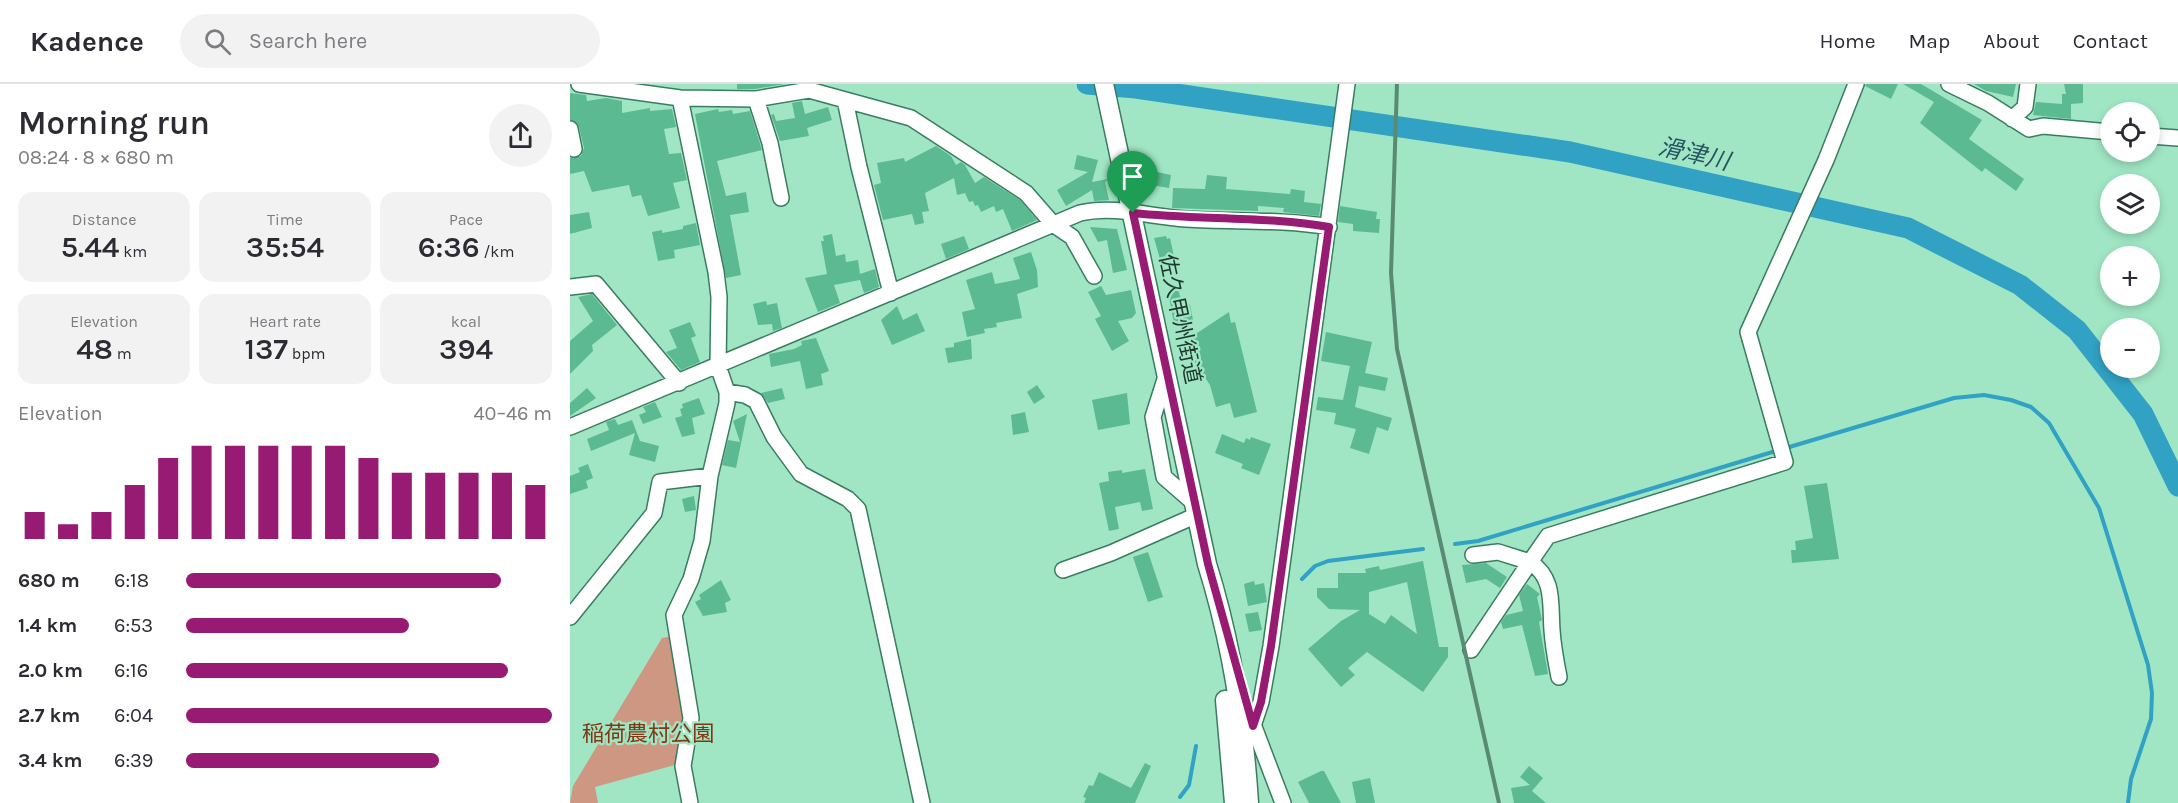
<!DOCTYPE html>
<meta charset="utf-8">
<style>
:root{--surface:#fff;--page:#f2f2f3;--text:#2b2b33;--muted:#7c7c81;--line:#e1e1e2;--accent:#981b73}
body{margin:0;font-family:Karla,"Noto Sans JP",sans-serif;background:var(--page);color:var(--text);height:100vh;display:flex;flex-direction:column;font-size:22px;white-space:nowrap}
*{box-sizing:border-box;margin:0}
p{font-size:20px;color:var(--muted)}
.icon{flex:none;width:33px;height:33px;fill:none;stroke:currentColor;stroke-width:2;stroke-linecap:round;stroke-linejoin:round}
.map{position:relative;flex:1;overflow:hidden}
.details{display:flex;flex-direction:column;background:var(--surface);width:570px}
.details>*{flex:none}
.tools{position:absolute;left:1530px;top:18px;display:grid;gap:12px}
.tools a{display:grid;place-items:center;width:60px;height:60px;border-radius:50%;background:var(--surface);box-shadow:0 3px 9px #0003;font-size:30px}
.pin{position:absolute;display:grid;place-items:center;width:51px;height:51px;color:#fff;margin:-62px -26px;border-radius:50% 50% 50% 0;rotate:-45deg;box-shadow:0 0 6px #0007}
.pin .icon{rotate:45deg}
.round{display:grid;place-items:center;flex:none;width:63px;height:63px;border-radius:32px;background:var(--page)}
.summary{display:flex;align-items:center;justify-content:space-between;height:102px;padding:0 18px}
h1{font-size:33px;font-weight:600;line-height:45px}
.figures{display:grid;grid-template-columns:repeat(3,1fr);gap:9px;height:102px;padding:6px 18px}
.figures div{display:grid;align-content:center;border-radius:15px;background:var(--page);text-align:center}
.figures b{font-size:30px;font-weight:600}
.figures small{font-size:16px;font-weight:400}
.figures p{font-size:16px}
.chart{height:168px;padding:12px 18px}
.chart p{display:flex;justify-content:space-between}
.chart svg{width:100%;height:108px;margin-top:6px;stroke:var(--accent);stroke-width:6}
ul{padding:0 18px;list-style:none;font-size:20px}
li{display:grid;grid-template-columns:96px 72px 1fr;align-items:center;height:45px}
li i{height:15px;border-radius:8px;background:var(--accent)}
header{display:flex;align-items:center;gap:36px;box-sizing:border-box;height:84px;padding:0 30px;background:var(--surface);border-bottom:2px solid var(--line)}
header strong{font-size:28px}
nav{display:flex;gap:33px;margin-inline-start:auto;font-size:21px}
.search{width:420px;height:54px;background:var(--page);display:flex;align-items:center;gap:15px;box-sizing:border-box;padding:0 21px;border-radius:33px;color:var(--muted);font-size:22px}
main{display:flex;flex:1;min-height:0}
.map>svg:first-child{display:block}
.green{fill:#cd9781}
.lines{fill:none;stroke-linecap:round;stroke-linejoin:round}
.stream{stroke:#31a1c4;stroke-width:4}
.river{stroke:#31a1c4;stroke-width:21}
.building{fill:#5bba91;fill-rule:evenodd}
.minor-casing{stroke:#397d60;stroke-width:18}
.major-casing{stroke:#397d60;stroke-width:21}
.minor{stroke:#fff;stroke-width:15}
.major{stroke:#fff;stroke-width:18}
.rail{stroke:#5a8a74;stroke-width:4}
.route-casing{stroke:#fff;stroke-width:12}
.route{stroke:#981b73;stroke-width:8}
.labels{text-anchor:middle;dominant-baseline:central;stroke-width:4.5;stroke-linejoin:round;paint-order:stroke}
.street-label{font-size:22px;fill:#1d392d;stroke:#a0e6c4}
.park-label{font-size:22px;fill:#813714;stroke:#a0e6c4}
.water-label{font-size:24px;font-style:italic;fill:#275463;stroke:#a0e6c4}
</style>
<header>
<strong>Kadence</strong>
<div class="search"><svg class="icon" aria-label="search" viewBox="0 0 24 24"><circle cx="10" cy="10" r="6"/><path d="M15 15l6 6"/></svg>Search here</div>
<nav><a>Home</a><a>Map</a><a>About</a><a>Contact</a></nav>
</header>
<main>
<section class="details">
<div class="summary"><div><h1>Morning run</h1><p>08:24 · 8 × 680 m</p></div><a class="round"><svg class="icon" aria-label="share" viewBox="0 0 24 24"><path d="M12 15V3M7 8l5-5 5 5M5 13v7h14v-7"/></svg></a></div>
<div class="figures">
<div><p>Distance</p><b>5.44<small> km</small></b></div>
<div><p>Time</p><b>35:54</b></div>
<div><p>Pace</p><b>6:36<small> /km</small></b></div>
</div>
<div class="figures">
<div><p>Elevation</p><b>48<small> m</small></b></div>
<div><p>Heart rate</p><b>137<small> bpm</small></b></div>
<div><p>kcal</p><b>394</b></div>
</div>
<div class="chart"><p><span>Elevation</span>40–46 m</p>
<svg viewBox="0 0 160 44" preserveAspectRatio="none"><path d="M5 44V33M15 44V38M25 44V33M35 44V22M45 44V11M55 44V6M65 44V6M75 44V6M85 44V6M95 44V6M105 44V11M115 44V17M125 44V17M135 44V17M145 44V17M155 44V22"/></svg>
</div>
<ul>
<li><b>680 m</b>6:18<i style="width:86%"></i></li>
<li><b>1.4 km</b>6:53<i style="width:61%"></i></li>
<li><b>2.0 km</b>6:16<i style="width:88%"></i></li>
<li><b>2.7 km</b>6:04<i style="width:100%"></i></li>
<li><b>3.4 km</b>6:39<i style="width:69%"></i></li>
</ul>
</section>
<div class="map">
<svg width="1608" height="719" viewBox="0 0 1608 719">
<rect width="100%" height="100%" fill="#a0e6c4"/>
<path class="green" d="M102 552 117 634 112 679 25 703 28 719H0L3 702 92 554Z"/>
<g class="lines">
<path class="stream" d="M1216 364 1384 314 1414 311 1441 316 1461 323 1479 339 1529 424 1578 581 1582 609 1581 635 1561 695 1558 719
M885 460 908 457 1209 366
M732 495 745 482 758 477 853 465
M610 713 619 701 626 662"/>
<path class="river" d="M517 0 566 4 1000 68 1338 144 1450 201 1507 246 1573 330 1608 402"/>
</g>
<path class="building" d="M167 0H216L185 5H167Z
M1296 0H1328L1321 15 1295 2Z
M1333 0H1351L1412 36 1399 55 1454 95 1446 107 1415 84 1412 88 1350 39 1364 18Z
M1404 0H1446L1443 13 1416 7Z
M1494 0H1513V19L1501 20V35L1463 31 1466 18 1492 20V10H1496Z
M0 9 16 11 17 17 36 14 52 17V29L80 24V27L102 25 106 43 94 45 99 70 111 69 117 96 103 99 110 124 78 132 71 111 62 113 59 101 22 108 14 87 0 90V74L11 72 14 64 9 43 0 36Z
M232 17 235 30 258 23 262 36 237 44 239 52 210 57 201 31 204 30 206 37 225 34 222 19Z
M148 25 149 28 162 26 163 30 180 27 192 66 147 77 156 112 176 108 179 128 160 131 171 191 156 194 125 30Z
M366 62 381 72 386 81 391 78 395 81 405 99 414 93 450 116 467 136 442 147 433 125 426 128 424 122 411 128 408 121 405 122 403 117 399 118 395 109 387 111 384 94 355 109 359 127 352 128 354 139 345 141 342 130 313 136 304 101 311 99 307 79 334 74 335 78Z
M507 71 528 76 522 98 538 95 535 98 539 116 524 117 522 106 496 122 487 106 518 88 504 85Z
M578 86 601 91 599 104 575 100Z
M637 91 657 93 656 105 720 110 721 105 735 107 734 118 751 120 749 132 713 128 714 124 688 122V127L602 124 603 104 635 105Z
M770 122 807 128 806 135H810L809 149 783 147V140L768 138Z
M19 128 22 144 0 150V131Z
M126 139 130 161 104 166 105 174 88 177 82 148 92 146V149L113 145V142Z
M520 143 547 145 557 186 543 189 537 156 528 158Z
M262 150 266 172 275 170 276 178 288 176 290 190 305 185 309 203 294 209 290 196 264 201 270 219 248 228 235 194 257 190 251 157H254L253 152Z
M394 152 399 165 376 175 371 160Z
M596 152 597 155 600 154 605 177 591 179 584 154Z
M461 168 467 186 468 203 447 210 452 234 426 239 427 243 414 245 415 249 397 253 392 228 405 225 396 196 422 188 425 200 450 195 443 174Z
M531 202 536 211 561 206 566 229 562 234 548 237 559 257 542 267 525 235 531 232 518 208Z
M608 205 613 222 620 220 623 236 604 240 598 207Z
M22 210 47 241 22 261 23 267 0 290V257L23 237 8 213Z
M196 217 197 221 207 219 212 244 203 247 202 240 188 241 183 220Z
M327 222 333 236 347 229 355 247 322 261 311 236Z
M659 228 661 239 665 238 687 328 664 334 660 319 646 323 640 301 612 259Z
M120 238 126 252 121 254 130 278 111 286 96 268 107 264 99 246Z
M756 248 802 258 795 289 818 294 815 307 789 302 785 323 822 334 818 347 807 343 799 370 780 364 786 345 764 340 766 329 746 326 748 313 773 316 780 282 751 277Z
M246 254 259 287 251 290 253 301 236 305 230 277 201 283 199 270 224 265 232 261 231 257Z
M401 255 402 275 378 279 375 264 384 263V259Z
M467 301 475 313 464 320 457 308Z
M17 304 26 314 0 332V319Z
M212 304 215 315 198 319 191 309Z
M557 309 560 340 528 346 522 316Z
M129 314 135 330 122 334 125 350 112 353 105 334 112 332 110 325 113 324 112 320Z
M85 318 92 333 73 340 69 331 76 328 73 323Z
M455 328 459 348 443 351 441 331Z
M177 330 166 384 152 381 158 356 170 358 163 337Z
M45 335 48 341 62 336 70 357 89 362 85 378 59 371 65 349 21 367 17 355 39 346 36 338Z
M652 350 674 359 676 354 680 356 681 353 701 360 689 391 671 384 673 380 645 369Z
M18 380 23 394 16 397 18 404 0 410V392L10 388 8 384Z
M575 385 583 425 572 427 570 418 545 423 549 445 539 447 529 399 539 397 538 388 552 386V389Z
M1257 399 1269 475 1222 479 1221 466H1226L1225 457 1243 454 1234 402Z
M124 412 126 426 115 428 112 415Z
M578 468 593 513 578 518 563 473Z
M853 477 869 563H878V573L853 608 797 568 778 584 785 591 771 603 738 565 771 537 790 526 759 525 747 513V504H768V489H796L795 485 809 482 810 486ZM837 498 847 550 821 531 815 540 799 530V508Z
M916 479 937 493 930 504 916 495 896 499 892 481Z
M151 496 161 516 155 519 157 528 133 532 125 518 131 515 129 511Z
M684 497 685 501 694 499 697 518 678 522 674 500Z
M957 500 970 510 967 513 972 536 969 538 978 590 965 592 952 541 933 545 931 538 936 531 953 527 949 511Z
M688 528 692 546 679 548 675 530Z
M575 679 581 682 565 719H514L516 714 513 713 519 701 523 702 529 688 561 704Z
M959 682 973 694 962 707 976 719H944L941 704 960 701 950 693Z
M751 687H754L771 719H739L728 698Z
M800 694 805 719H786L782 698Z"/>
<g class="lines">
<g class="minor-casing">
<path id="minor" d="M9 0 110 14 186 15 239 6 341 34 456 109 483 140 502 153 524 192
M1379 0 1418 19 1459 45 1473 42 1540 48
M110 14 146 188 149 213 148 282 157 308V319L140 392 132 457 121 495 104 531 121 634 113 682 120 719
M186 15 200 59 211 114
M275 16 289 83 321 209
M1442 35 1455 23 1458 0
M0 45 4 65
M1580 52 1608 54
M0 203 26 200 109 299
M597 289 583 333 594 393 624 419
M157 308 175 311 186 317 204 353 231 390 278 415 288 425 352 719
M0 343 510 129C545 121 581 133 616 135 664 138 712 135 759 143
M493 486 541 469 627 431
M0 533 84 429 90 398 140 392
M901 566 960 478 928 468 903 471
M989 593C986 578 983 562 982 546 980 520 985 494 960 478L978 452 1215 378 1178 248 1256 76 1286 0
M681 635 713 719
M683 642 691 618 701 562 777 0"/>
</g>
<g class="major-casing">
<path id="major" d="M534 0 637 480C661 557 674 639 679 719
M655 616 664 719"/>
</g>
<use href="#minor" class="minor"/>
<use href="#major" class="major"/>
<path class="rail" d="M827 0 821 189 827 265 929 719"/>
</g>
<g class="lines">
<g class="route-casing">
<path id="route" d="M563 129C628 136 695 132 759 143L701 562 691 618 683 642 638 480Z"/>
</g>
<use href="#route" class="route"/>
</g>
<g class="labels">
<g class="street-label">
<text transform="translate(610 235) rotate(78)">佐久甲州街道</text>
</g>
<g class="park-label">
<text x="78" y="650">稲荷農村公園</text>
</g>
<g class="water-label">
<text transform="translate(1124 70) rotate(13)">滑津川</text>
</g>
</g>
</svg>
<div class="tools">
<a><svg class="icon" aria-label="locate" viewBox="0 0 24 24"><circle cx="12" cy="12" r="6"/><path d="M12 2v4M12 18v4M2 12h4M18 12h4"/></svg></a>
<a><svg class="icon" aria-label="layers" viewBox="0 0 24 24"><path d="M12 4l9 5-9 5-9-5zM3 14l9 5 9-5"/></svg></a>
<a>+</a>
<a>−</a>
</div>
<div class="pin" style="left:563px;top:129px;background:#1e9e55"><svg class="icon" aria-label="arrive" viewBox="0 0 24 24"><path d="M6 21V4h12l-3 4 3 4H6"/></svg></div>
</div>
</main>
